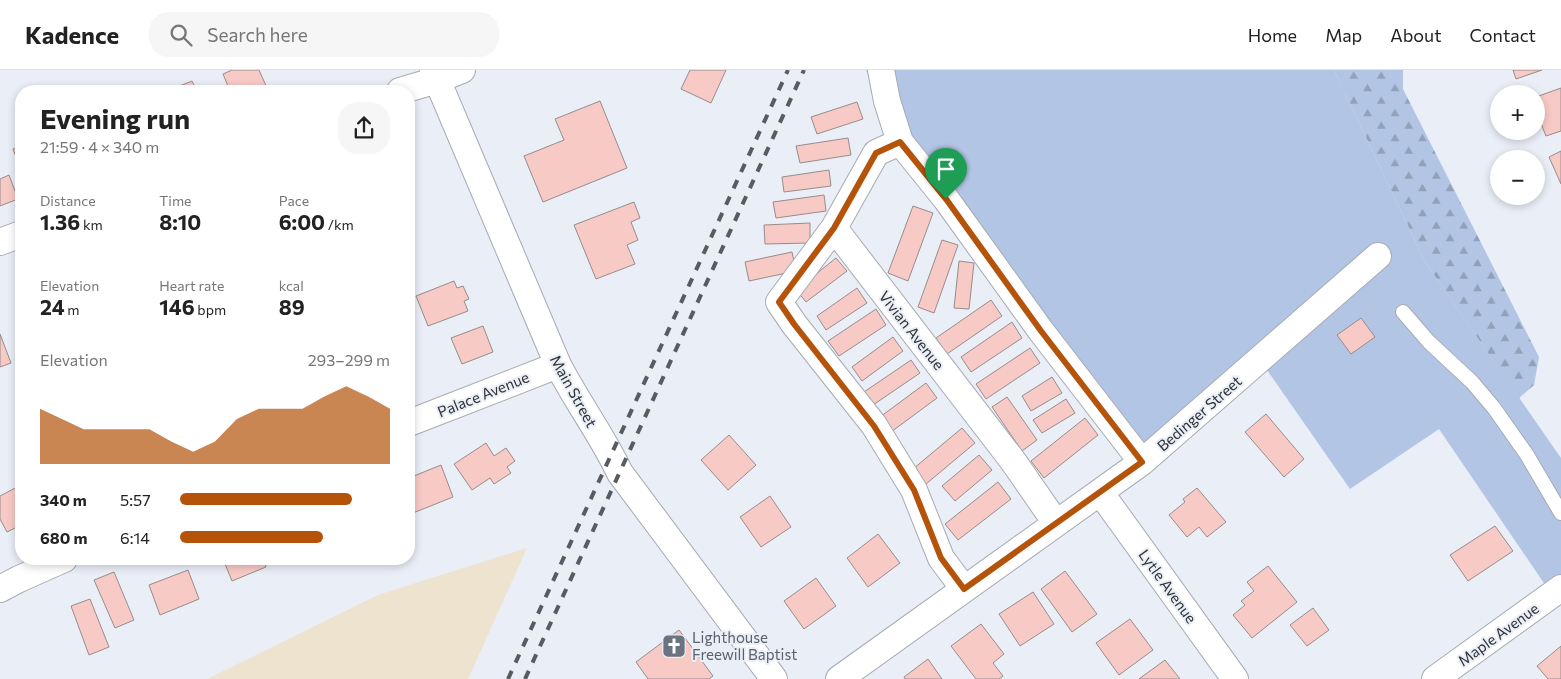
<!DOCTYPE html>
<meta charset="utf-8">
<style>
:root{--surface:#fff;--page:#f6f6f6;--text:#222;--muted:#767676;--line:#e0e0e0;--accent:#b45309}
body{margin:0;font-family:Commissioner,sans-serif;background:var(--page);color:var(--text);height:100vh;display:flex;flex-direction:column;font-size:19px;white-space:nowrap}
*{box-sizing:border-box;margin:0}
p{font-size:16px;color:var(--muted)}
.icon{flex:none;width:28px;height:28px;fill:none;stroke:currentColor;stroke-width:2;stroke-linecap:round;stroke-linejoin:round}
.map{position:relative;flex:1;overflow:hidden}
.drawer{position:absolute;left:15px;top:15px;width:400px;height:480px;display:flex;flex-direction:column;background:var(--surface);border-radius:20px;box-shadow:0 2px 8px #0003}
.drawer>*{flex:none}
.fabs{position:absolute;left:1490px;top:15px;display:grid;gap:10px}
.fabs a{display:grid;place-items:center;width:55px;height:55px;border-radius:50%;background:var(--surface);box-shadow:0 2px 8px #0003;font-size:25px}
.pin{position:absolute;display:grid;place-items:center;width:42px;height:42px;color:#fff;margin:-51px -21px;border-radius:50% 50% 50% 0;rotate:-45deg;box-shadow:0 0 5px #0007}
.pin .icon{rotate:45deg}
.round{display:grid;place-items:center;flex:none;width:52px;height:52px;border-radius:20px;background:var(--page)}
.overview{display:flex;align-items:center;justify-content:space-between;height:85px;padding:0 25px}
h1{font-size:28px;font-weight:700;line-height:38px}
.figures{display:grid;grid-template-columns:repeat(3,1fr);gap:8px;height:85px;padding:5px 25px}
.figures div{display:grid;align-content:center}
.figures b{font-size:21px;font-weight:700}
.figures small{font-size:14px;font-weight:400}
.figures p{font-size:14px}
.chart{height:140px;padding:10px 25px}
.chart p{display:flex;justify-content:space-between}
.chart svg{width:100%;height:90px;margin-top:5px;fill:var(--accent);opacity:.7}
ul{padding:0 25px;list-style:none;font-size:16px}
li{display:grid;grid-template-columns:80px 60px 1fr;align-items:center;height:38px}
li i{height:12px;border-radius:6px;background:var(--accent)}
header{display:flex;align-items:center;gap:30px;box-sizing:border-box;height:70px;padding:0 25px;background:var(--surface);border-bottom:1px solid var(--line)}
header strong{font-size:24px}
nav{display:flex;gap:28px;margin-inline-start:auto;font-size:18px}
.search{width:350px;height:45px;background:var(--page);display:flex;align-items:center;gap:12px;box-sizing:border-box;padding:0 18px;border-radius:20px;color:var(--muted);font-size:19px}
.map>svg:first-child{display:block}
.commercial{fill:#ede3ce}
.forest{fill:url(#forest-firs)}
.green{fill:#b2c5e5}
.building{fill:#f8cac6;stroke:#978c8b}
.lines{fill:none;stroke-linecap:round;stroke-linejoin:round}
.lane-casing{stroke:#a6abb3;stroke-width:16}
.street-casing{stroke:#a6abb3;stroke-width:28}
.lane{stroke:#fff;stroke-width:14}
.street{stroke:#fff;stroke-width:26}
.rail{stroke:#585b5f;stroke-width:4;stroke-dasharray:9 9;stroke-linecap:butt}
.route-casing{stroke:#fff;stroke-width:10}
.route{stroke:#b45309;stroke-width:6}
.labels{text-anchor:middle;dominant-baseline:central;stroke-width:4;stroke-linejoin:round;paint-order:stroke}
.street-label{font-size:15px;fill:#303235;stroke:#e9eef7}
.worship-label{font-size:15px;fill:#5b616d;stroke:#e9eef7;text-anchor:start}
</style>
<header>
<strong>Kadence</strong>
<div class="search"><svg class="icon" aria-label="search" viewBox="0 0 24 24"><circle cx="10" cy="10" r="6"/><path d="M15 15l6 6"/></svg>Search here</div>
<nav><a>Home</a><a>Map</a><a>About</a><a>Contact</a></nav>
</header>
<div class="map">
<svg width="1561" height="609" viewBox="0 0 1561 609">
<defs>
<pattern id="forest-firs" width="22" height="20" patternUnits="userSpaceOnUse" patternTransform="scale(1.25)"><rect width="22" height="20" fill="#b2c5e5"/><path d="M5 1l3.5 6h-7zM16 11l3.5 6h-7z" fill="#91a1ba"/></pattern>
</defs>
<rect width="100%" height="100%" fill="#e9eef7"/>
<path class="commercial" d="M527 478 468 609H207L378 525Z"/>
<path class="forest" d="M1334 0H1403V19L1539 287 1534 315 1519 328 1425 192Z"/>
<path class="green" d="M866 0H1334L1425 192 1561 388V518L1552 525 1439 359 1350 419 1260 290 1142 392 900 72Z"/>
<path class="building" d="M232 0H259L267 18 259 21H230L223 4Z
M690 0H726L711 33 681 19Z
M1513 0H1542L1516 9Z
M192 11 197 21H167Z
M1561 18V61L1546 66 1536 41V27Z
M600 31 627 98 543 132 524 86 564 70 555 49Z
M857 32 863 49 817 64 811 47Z
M848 68 851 85 800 93 796 76Z
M21 75V100L13 79Z
M1561 81V114L1549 87Z
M829 100 831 116 784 122 782 107Z
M9 105 18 129 0 136V109Z
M824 125 826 141 776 148 773 132Z
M634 132 640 148 631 152 638 170 627 175 635 194 596 209 574 155Z
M913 136 933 143 908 211 888 203Z
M810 153V173L765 174 764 155Z
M942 170 958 175 934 243 918 237Z
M792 182 796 201 749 211 745 192Z
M836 188 847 201 806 232 796 220Z
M959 191 974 193 969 239 954 238Z
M454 211 457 218 463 216 469 229 464 231 468 241 428 256 416 226Z
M857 218 867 233 826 260 817 246Z
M991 230 1002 246 947 284 936 268Z
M876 239 886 255 839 286 828 271Z
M1361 248 1375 267 1351 284 1337 265Z
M1012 252 1022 268 971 302 961 287Z
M483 256 493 282 462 294 451 268Z
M0 264 11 293 0 297Z
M893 267 903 281 862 311 852 297Z
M1030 278 1040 293 986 329 976 314Z
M911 290 920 303 873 335 864 322Z
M1052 307 1062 323 1031 341 1022 326Z
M926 313 937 328 891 362 880 347Z
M1007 327 1037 370 1022 381 992 337Z
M1066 329 1075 343 1042 363 1033 350Z
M1266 344 1304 389 1284 407 1245 362Z
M1085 348 1098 365 1044 408 1031 391Z
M962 358 975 373 926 414 913 399Z
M729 365 756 395 728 420 701 390Z
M486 373 494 386 506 378 515 391 507 397 511 403 494 414 490 408 472 420 454 394Z
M979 385 992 400 955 431 942 416Z
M441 395 453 427 413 443 409 432V408Z
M998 412 1011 429 958 470 945 454Z
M21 415V455L7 462 0 449V426Z
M1197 418 1226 452 1207 467 1199 457 1187 467 1169 445 1185 432 1183 429Z
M770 426 791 457 761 477 740 447Z
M1495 456 1513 481 1468 511 1450 485Z
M878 464 900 493 868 517 847 488Z
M223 489H263L266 497 232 511Z
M1268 496 1297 532 1252 568 1233 545 1245 535 1241 531 1254 521 1247 512Z
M188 500 199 529 160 545 149 515Z
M1065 501 1097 544 1072 562 1041 519Z
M114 502 134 550 115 558 94 510Z
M816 508 836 536 804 559 784 531Z
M1033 522 1054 554 1020 576 999 544Z
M90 529 109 577 89 585 71 536Z
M1313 538 1329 560 1307 576 1290 555Z
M1130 549 1153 580 1119 605 1096 573Z
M981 554 1004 584 993 593 1003 606 999 609H976L951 576Z
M679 560 713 606 709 609H648L636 592Z
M1561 576V609H1548L1537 596Z
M928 589 942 609H905L904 607Z
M1165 590 1180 609H1139Z"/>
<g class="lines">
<g class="lane-casing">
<path id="lane" d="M1403 242 1429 272 1472 312 1494 338 1527 385 1561 443"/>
</g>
<g class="street-casing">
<path id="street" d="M433 0 558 295C577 332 602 365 620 403L774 609
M881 0 887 31 900 72 946 129 1041 261 1142 392
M400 21 437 10 462 0
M900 72 876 83 834 158 779 232 794 254 874 355 914 420 941 488 964 519
M834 158 1013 391 1056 453
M0 172 21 164
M409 353 558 295
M1100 422 1235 609
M0 519 19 509 64 489
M839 609 1142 392 1378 186
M1435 609 1561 518"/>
</g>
<use href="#lane" class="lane"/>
<use href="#street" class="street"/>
<path class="rail" d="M508 609 788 0
M525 609 804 0"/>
</g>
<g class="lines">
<g class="route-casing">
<path id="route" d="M900 72 946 129 1041 261 1142 392 964 519 941 488 914 420 874 356 794 254 779 232 834 158 876 83Z"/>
</g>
<use href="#route" class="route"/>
</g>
<defs>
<g id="church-square" transform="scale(1.25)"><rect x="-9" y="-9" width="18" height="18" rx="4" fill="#6b7280" stroke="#e9eef7"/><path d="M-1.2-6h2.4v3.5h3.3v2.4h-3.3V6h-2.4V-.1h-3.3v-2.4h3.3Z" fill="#fff"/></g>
</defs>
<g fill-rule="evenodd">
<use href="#church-square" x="674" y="576"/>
</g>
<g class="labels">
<g class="street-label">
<text transform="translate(912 260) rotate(52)">Vivian Avenue</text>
<text transform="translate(574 321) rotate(61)">Main Street</text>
<text transform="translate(483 324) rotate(-22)">Palace Avenue</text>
<text transform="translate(1199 343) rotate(-41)">Bedinger Street</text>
<text transform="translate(1168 516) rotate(54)">Lytle Avenue</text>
<text transform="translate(1498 564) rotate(-36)">Maple Avenue</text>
</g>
<g class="worship-label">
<text x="692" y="567">Lighthouse<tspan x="692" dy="17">Freewill Baptist</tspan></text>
</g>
</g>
</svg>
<div class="fabs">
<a>+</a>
<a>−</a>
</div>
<div class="pin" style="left:946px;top:129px;background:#1e9e55"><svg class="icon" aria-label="arrive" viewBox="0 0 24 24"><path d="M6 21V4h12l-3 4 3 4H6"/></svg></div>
<section class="drawer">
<div class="overview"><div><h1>Evening run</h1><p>21:59 · 4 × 340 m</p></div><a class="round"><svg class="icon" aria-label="share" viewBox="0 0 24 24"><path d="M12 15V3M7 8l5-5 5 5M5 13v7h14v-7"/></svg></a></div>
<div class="figures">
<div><p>Distance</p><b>1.36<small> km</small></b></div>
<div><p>Time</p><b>8:10</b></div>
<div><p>Pace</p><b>6:00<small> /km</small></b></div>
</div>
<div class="figures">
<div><p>Elevation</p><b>24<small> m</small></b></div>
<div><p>Heart rate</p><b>146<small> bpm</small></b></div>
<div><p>kcal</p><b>89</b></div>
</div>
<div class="chart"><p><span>Elevation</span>293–299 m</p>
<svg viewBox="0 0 160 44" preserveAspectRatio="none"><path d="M0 44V17L10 22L20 27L30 27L40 27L50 27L60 33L70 38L80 33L90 22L100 17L110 17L120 17L130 11L140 6L150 11L160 17V44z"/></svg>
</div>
<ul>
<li><b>340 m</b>5:57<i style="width:82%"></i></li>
<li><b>680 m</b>6:14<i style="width:68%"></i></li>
</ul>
</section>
</div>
